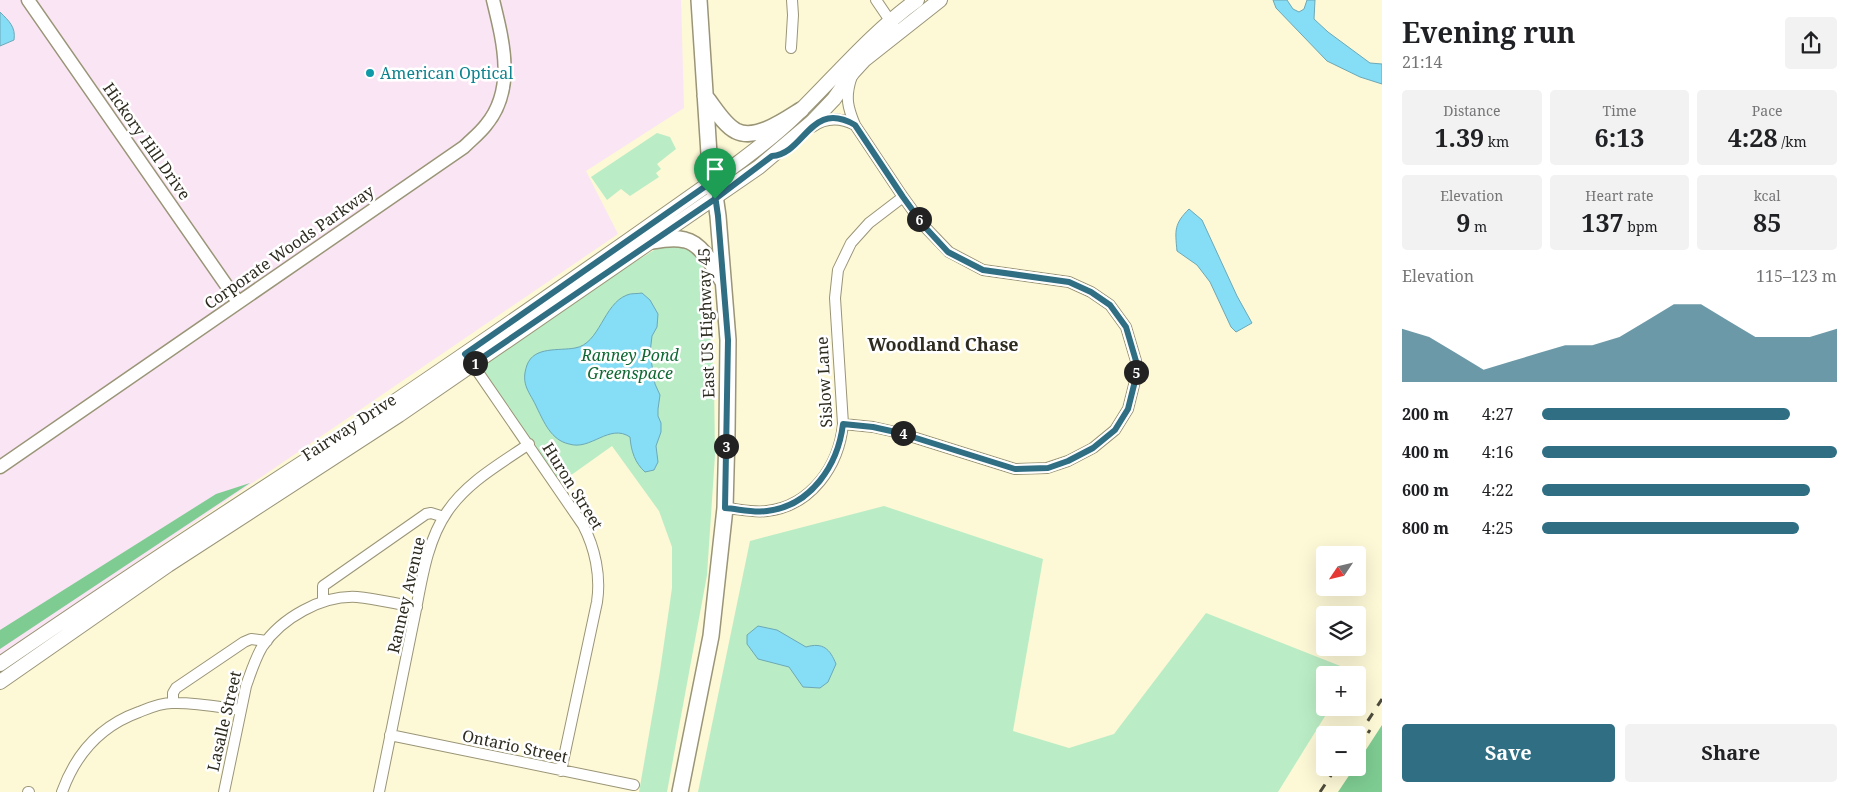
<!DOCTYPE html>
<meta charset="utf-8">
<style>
:root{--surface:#fff;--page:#f2f2f2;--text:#202124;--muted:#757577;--accent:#2f6e83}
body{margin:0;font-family:"Noto Serif",serif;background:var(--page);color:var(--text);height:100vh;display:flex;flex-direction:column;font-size:19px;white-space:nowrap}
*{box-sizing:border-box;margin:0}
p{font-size:16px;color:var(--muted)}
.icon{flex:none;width:28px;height:28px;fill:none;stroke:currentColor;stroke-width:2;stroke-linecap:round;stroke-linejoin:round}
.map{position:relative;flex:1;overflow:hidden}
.panel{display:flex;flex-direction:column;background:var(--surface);width:475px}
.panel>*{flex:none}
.needle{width:32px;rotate:235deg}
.tools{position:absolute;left:1316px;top:546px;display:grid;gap:10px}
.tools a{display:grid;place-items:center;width:50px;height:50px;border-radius:5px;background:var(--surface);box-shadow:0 5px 20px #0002;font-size:25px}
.pin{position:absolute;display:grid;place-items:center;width:42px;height:42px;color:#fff;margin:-51px -21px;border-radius:50% 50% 50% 0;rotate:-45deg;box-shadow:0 0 5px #0007}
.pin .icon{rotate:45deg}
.km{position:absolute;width:25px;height:25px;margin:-12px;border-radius:50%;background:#222;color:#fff;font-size:14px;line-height:25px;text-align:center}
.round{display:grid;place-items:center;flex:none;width:52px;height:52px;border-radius:5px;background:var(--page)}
.headline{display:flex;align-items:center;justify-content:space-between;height:85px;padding:0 20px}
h1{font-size:28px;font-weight:700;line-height:38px}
.metrics{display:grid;grid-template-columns:repeat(3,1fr);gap:8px;height:85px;padding:5px 20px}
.metrics div{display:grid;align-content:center;border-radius:5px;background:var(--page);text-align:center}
.metrics b{font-size:25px;font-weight:700}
.metrics small{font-size:14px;font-weight:400}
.metrics p{font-size:14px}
.chart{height:140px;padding:10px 20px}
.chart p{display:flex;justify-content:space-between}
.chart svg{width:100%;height:90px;margin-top:5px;fill:var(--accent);opacity:.7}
.cta{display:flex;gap:10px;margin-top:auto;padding:10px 20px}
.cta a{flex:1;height:58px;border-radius:5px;background:var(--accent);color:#fff;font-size:20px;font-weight:700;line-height:58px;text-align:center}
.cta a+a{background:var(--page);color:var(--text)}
ul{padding:0 20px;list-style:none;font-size:16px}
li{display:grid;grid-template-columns:80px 60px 1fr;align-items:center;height:38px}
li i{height:12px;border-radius:6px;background:var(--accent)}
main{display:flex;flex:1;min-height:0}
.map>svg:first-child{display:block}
.commercial{fill:#fae5f4}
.green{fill:#baedc5}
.forest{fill:#7ecc92}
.water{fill:#86ddf6;stroke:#6ca8b6}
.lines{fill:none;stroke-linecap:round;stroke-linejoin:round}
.minor-casing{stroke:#9a9577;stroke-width:12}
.tertiary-casing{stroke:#9a9577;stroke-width:15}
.secondary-casing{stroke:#9a9577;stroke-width:16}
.primary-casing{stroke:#9a9577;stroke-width:18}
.minor{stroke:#fff;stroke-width:10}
.tertiary{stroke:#fff;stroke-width:12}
.secondary{stroke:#fff;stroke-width:14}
.primary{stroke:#fff;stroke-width:15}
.rail{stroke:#4d4b3c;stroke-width:3;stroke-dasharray:9 9;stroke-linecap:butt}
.route-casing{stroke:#fff;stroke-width:10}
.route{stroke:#2f6e83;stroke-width:6}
.culture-dot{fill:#0f9aa8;stroke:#fff;stroke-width:2}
.labels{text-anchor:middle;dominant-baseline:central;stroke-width:5;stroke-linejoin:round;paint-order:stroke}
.culture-label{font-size:16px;fill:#0d838f;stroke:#fff;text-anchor:start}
.street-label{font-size:16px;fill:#2e2c20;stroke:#fff}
.park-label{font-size:16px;font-style:italic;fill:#106834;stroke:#fff}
.neighbourhood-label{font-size:18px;font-weight:bold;fill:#2e2c20;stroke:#fff}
</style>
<main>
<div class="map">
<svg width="1382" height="792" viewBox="0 0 1382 792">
<rect width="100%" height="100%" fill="#fdf8d6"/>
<path class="commercial" d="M0 0H681L684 108 586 171 618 234 0 655Z"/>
<path class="green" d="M657 133 670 137 676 149 657 164 661 169 656 173 659 177 630 196 621 189 607 200 591 177Z
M679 246 692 252 702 264 707 281 714 384 715 455 707 575 667 792H639L660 671 672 588V547L659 511 612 446 560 483 486 375 484 368 487 360 622 270 659 247Z
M884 506 1043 559 1013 731 1069 748 1114 734 1206 613 1353 671 1350 675H1325V708H1330L1278 792H698L750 541Z"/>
<path class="forest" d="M250 483 0 649V630L216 494Z
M1382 725V792H1338L1354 768H1358V762Z"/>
<path class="water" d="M1273 0H1287L1293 9 1299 12 1304 9 1307 0H1315L1314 19 1328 32 1370 63 1382 64V84L1360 77 1327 61 1276 8Z
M0 12C9 21 16 27 14 40L0 46Z
M1189 209 1202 220 1237 296 1252 323 1236 332 1231 327 1210 282 1197 265 1177 251C1175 230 1174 224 1189 209Z
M642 293 650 300 658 314 657 327 652 336 650 353 655 384 660 395 658 409V416L661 423V432L656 446 658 462 654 470 645 472C635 463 631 451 630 437 609 423 591 451 569 444 551 440 544 422 537 408 530 392 520 385 527 365 534 346 559 351 575 348 600 344 603 304 627 295 631 293 637 294 642 293Z
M758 626 777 630 806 647C823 642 830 649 836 664L828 682 820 688 803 687 789 667 758 659 747 644V635Z"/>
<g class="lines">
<g class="minor-casing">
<path id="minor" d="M876 0 893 25
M791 48 793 15 792 0
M812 127C826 117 840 117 855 125 848 108 845 98 851 79
M469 359 583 525C595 548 601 576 597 602L561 771
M843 424 873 427 900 433 1015 469 1047 468 1068 461 1093 448 1115 430 1128 409 1136 377V361L1126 327 1110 305 1091 292 1069 282 983 270 949 252 924 226 903 197 855 125
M725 508C739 509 753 513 767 511 811 506 839 466 843 424L835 298 838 270 851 243 869 223 903 197
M323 601V586L426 514 431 513 444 517
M173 703V693L176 688 244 642 251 639 267 641
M390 735 634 785
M28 792H29
M62 792C76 753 100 726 139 712 149 708 160 703 172 703 194 702 219 707 241 710
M224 792 246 686C251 672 255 659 262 647 281 618 322 595 357 597 377 599 397 604 417 607
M379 792C390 736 402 680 413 624 421 587 425 544 447 512 467 482 500 464 529 444"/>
</g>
<g class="tertiary-casing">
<path id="tertiary" d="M28 0 238 302
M0 467 464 147C471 140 480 133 486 125 516 89 503 41 493 0"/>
</g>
<g class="secondary-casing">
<path id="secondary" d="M0 664C108 590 217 518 327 447 464 356 600 261 734 166 758 148 782 130 802 109 840 71 874 31 917 0
M0 682 168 565 399 415 759 167 812 122 834 99 853 72 864 60 940 0"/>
</g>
<g class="primary-casing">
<path id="primary" d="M705 96C714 107 723 124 736 131 756 141 785 120 801 110
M653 241C663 239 674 237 685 240 701 243 714 267 722 280
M680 792 711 636 725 508 727 433 728 340 718 216 709 154 699 0"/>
</g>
<use href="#minor" class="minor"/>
<use href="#tertiary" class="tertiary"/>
<use href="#secondary" class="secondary"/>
<use href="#primary" class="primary"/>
<path class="rail" d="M1358 736 1382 699
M1358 748 1370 730
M1320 792 1336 768"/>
</g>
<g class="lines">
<g class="route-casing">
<path id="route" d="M715 199 473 364 465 354 713 181 718 216 728 340 725 508C739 509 753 513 767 511 811 506 838 465 843 424L873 427 900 433 1015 469 1048 468 1068 461 1093 448 1115 430 1128 409 1136 377V361L1126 327 1110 305 1091 292 1069 282 983 270 948 252 924 226 903 197 855 125C810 99 805 154 772 156L715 199"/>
</g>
<use href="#route" class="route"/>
</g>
<circle class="culture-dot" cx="370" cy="73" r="5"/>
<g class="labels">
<g class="culture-label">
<text x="380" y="73">American Optical</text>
</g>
<g class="street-label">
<text transform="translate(147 141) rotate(55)">Hickory Hill Drive</text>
<text transform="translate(289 247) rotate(-35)">Corporate Woods Parkway</text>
<text transform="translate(706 323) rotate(-92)">East US Highway 45</text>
<text transform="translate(824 382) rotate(-93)">Sislow Lane</text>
<text transform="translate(349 427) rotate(-33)">Fairway Drive</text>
<text transform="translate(573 486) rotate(58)">Huron Street</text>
<text transform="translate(406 595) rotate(-77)">Ranney Avenue</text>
<text transform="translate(224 721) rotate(-77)">Lasalle Street</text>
<text transform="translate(515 746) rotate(12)">Ontario Street</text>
</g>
<g class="park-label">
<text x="630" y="355">Ranney Pond<tspan x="630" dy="18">Greenspace</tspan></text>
</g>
<g class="neighbourhood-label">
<text x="943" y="344">Woodland Chase</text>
</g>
</g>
</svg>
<div class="tools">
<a><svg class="needle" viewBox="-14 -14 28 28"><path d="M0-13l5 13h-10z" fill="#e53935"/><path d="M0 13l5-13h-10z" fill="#757577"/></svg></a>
<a><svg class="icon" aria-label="layers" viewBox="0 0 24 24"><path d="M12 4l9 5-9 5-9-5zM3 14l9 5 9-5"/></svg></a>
<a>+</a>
<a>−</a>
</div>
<div class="pin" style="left:715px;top:199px;background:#1e9e55"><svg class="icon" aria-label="arrive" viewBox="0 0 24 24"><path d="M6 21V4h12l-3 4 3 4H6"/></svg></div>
<b class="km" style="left:475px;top:363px">1</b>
<b class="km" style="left:726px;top:446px">3</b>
<b class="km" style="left:903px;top:433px">4</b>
<b class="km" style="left:1136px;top:372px">5</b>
<b class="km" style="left:919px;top:219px">6</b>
</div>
<section class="panel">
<div class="headline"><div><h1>Evening run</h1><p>21:14</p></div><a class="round"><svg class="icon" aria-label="share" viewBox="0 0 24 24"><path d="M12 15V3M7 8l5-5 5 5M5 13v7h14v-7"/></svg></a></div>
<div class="metrics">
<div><p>Distance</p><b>1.39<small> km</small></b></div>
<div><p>Time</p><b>6:13</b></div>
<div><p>Pace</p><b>4:28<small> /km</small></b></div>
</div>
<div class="metrics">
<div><p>Elevation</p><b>9<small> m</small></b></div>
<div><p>Heart rate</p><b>137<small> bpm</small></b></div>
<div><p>kcal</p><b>85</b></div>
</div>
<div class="chart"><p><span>Elevation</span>115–123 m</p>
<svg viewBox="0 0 160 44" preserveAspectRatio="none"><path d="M0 44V18L10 22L20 30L30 38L40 34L50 30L60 26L70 26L80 22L90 14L100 6L110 6L120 14L130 22L140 22L150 22L160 18V44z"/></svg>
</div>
<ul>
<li><b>200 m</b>4:27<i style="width:84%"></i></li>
<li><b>400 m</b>4:16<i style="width:100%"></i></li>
<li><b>600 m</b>4:22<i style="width:91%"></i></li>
<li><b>800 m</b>4:25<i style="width:87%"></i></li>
</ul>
<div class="cta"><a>Save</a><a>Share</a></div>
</section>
</main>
